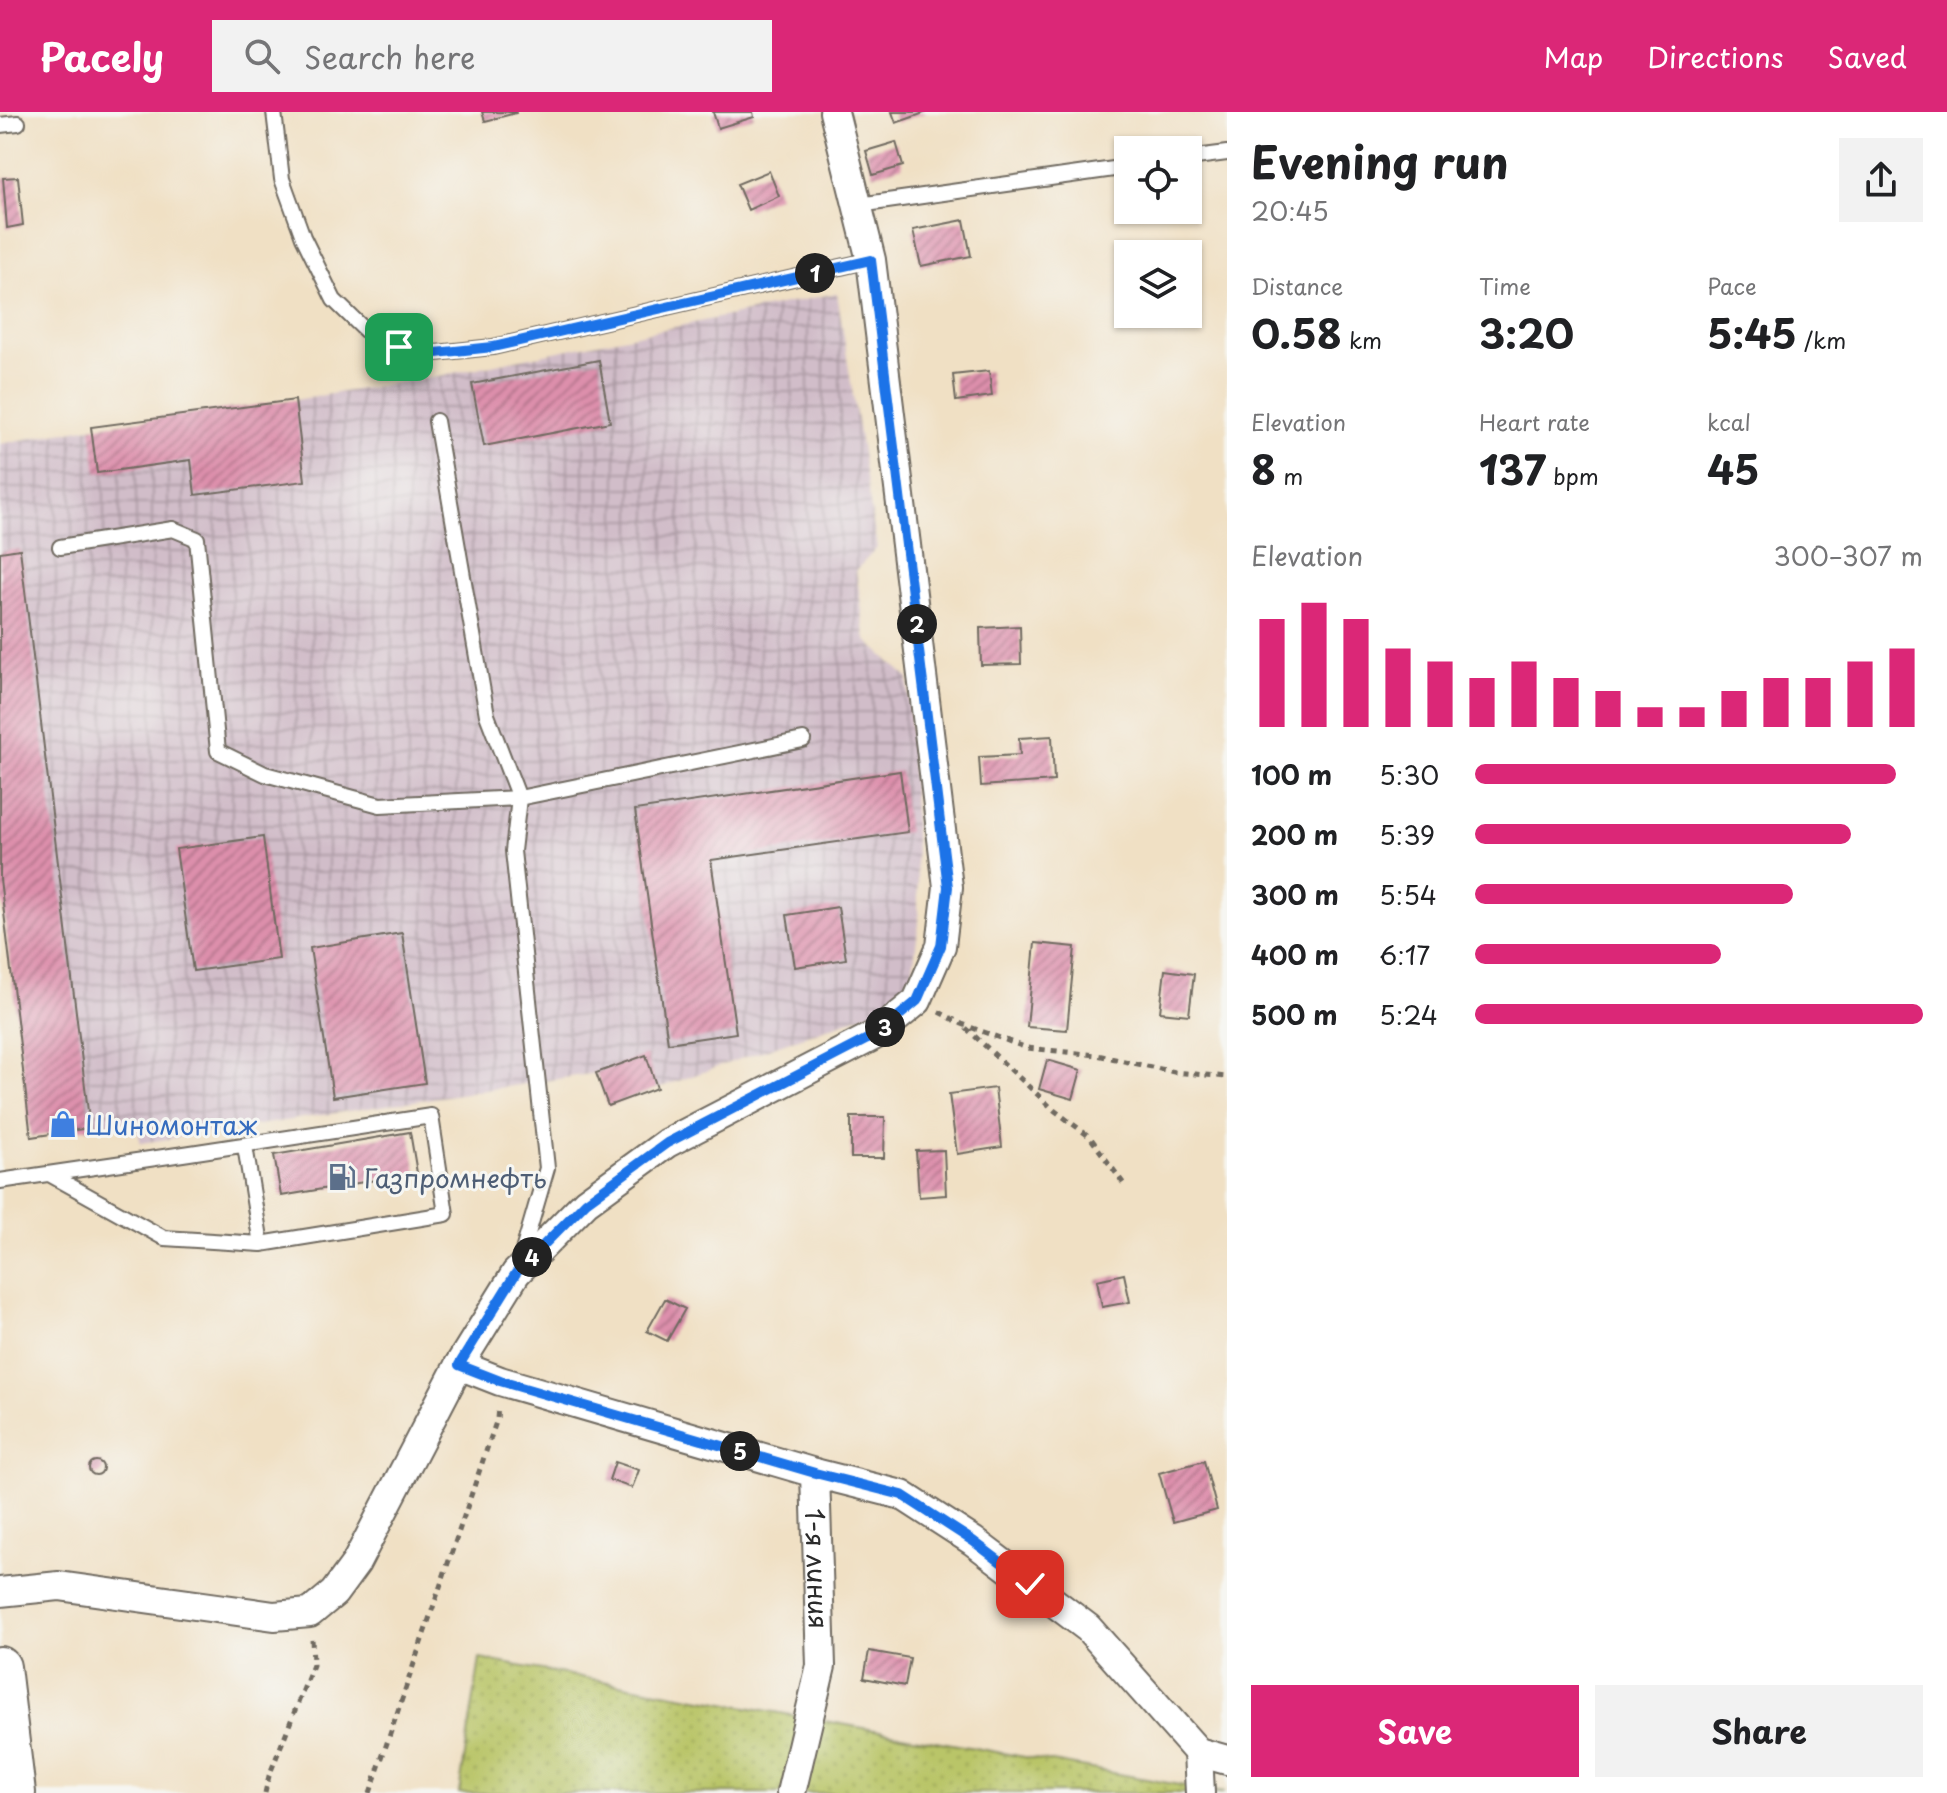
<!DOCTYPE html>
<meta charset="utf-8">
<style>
:root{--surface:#fff;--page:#f2f2f2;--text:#202124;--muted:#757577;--accent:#db2777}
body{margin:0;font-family:"Playpen Sans",sans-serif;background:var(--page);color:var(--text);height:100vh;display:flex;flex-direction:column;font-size:30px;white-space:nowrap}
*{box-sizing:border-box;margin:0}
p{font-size:26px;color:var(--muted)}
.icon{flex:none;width:44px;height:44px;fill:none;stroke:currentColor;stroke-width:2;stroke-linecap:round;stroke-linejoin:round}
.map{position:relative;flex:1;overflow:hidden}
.panel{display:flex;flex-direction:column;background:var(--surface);width:720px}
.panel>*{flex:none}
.controls{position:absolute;left:1114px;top:24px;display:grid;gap:16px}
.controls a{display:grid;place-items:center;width:88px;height:88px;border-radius:0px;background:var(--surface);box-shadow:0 2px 6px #0004;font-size:40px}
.pin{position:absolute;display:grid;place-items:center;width:68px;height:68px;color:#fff;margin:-34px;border-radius:16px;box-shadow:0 4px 12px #0006}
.km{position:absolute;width:40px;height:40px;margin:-20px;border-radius:50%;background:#222;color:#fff;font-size:22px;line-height:40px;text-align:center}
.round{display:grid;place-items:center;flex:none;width:84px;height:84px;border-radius:0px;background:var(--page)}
.overview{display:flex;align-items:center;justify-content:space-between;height:136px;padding:0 24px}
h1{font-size:44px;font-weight:700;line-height:60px}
.metrics{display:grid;grid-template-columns:repeat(3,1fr);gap:12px;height:136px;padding:8px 24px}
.metrics div{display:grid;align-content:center}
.metrics b{font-size:40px;font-weight:700}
.metrics small{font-size:22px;font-weight:400}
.metrics p{font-size:22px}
.chart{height:224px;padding:16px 24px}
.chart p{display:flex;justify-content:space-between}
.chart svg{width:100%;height:144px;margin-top:8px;stroke:var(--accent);stroke-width:6}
.cta{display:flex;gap:16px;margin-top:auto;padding:16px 24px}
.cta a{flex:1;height:92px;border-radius:0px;background:var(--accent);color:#fff;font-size:32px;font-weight:700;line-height:92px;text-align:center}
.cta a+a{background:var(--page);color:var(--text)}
ul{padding:0 24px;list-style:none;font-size:26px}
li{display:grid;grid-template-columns:128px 96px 1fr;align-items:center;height:60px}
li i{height:20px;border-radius:10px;background:var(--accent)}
header{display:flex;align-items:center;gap:48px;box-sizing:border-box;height:112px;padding:0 40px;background:var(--accent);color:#fff}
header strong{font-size:38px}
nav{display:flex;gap:44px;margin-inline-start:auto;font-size:28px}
.search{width:560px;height:72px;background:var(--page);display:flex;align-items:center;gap:20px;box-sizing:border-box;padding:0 28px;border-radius:0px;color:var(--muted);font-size:30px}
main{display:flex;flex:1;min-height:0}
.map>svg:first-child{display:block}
.industrial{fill:url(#industrial-grid)}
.grass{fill:url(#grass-dots);stroke:#727849;stroke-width:2}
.building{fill:url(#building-hatch)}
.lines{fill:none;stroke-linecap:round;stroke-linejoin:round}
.lane-casing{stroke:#706a61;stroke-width:18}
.street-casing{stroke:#706a61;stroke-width:32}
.secondary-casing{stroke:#706a61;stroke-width:44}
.path{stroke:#706a61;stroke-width:5;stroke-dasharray:6 6;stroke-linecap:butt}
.lane{stroke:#fff;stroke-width:14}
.street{stroke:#fff;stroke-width:28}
.secondary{stroke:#fff;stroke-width:40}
.route-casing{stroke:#fff;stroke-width:16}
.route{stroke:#1a73e8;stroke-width:10}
.labels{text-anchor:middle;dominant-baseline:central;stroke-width:6;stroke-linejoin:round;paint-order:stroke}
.shop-label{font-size:26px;fill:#366cbe;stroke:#f6f6f2;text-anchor:start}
.service-label{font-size:26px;fill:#4e5e75;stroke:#f6f6f2;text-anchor:start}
.street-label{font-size:26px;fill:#2b2b2b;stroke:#f6f6f2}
</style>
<header>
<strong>Pacely</strong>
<div class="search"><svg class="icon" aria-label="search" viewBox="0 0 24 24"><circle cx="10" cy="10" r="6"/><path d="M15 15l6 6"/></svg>Search here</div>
<nav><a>Map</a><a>Directions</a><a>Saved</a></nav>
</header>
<main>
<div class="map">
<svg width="1227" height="1681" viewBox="0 0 1227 1681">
<defs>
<pattern id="industrial-grid" width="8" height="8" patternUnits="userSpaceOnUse" patternTransform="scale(2)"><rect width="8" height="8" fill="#d1bdc9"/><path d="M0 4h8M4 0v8" fill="none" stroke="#aa9aa3"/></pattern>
<pattern id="grass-dots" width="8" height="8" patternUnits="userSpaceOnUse" patternTransform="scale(2)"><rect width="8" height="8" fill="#b9c567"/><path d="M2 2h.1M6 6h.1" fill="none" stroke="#9fa95a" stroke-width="1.8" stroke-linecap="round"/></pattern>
<pattern id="building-hatch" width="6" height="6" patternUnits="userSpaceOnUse" patternTransform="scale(2)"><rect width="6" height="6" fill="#dd8fac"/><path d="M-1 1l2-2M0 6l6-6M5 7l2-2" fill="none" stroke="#b3758c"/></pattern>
</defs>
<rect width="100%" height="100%" fill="#f6f6f2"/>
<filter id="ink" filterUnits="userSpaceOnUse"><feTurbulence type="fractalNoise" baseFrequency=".0125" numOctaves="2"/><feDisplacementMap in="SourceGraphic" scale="16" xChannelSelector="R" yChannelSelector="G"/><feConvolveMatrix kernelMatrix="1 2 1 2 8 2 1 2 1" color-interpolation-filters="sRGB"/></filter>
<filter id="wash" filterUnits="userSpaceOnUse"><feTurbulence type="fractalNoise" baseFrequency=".006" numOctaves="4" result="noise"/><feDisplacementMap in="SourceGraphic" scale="32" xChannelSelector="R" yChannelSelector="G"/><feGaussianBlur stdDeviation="1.8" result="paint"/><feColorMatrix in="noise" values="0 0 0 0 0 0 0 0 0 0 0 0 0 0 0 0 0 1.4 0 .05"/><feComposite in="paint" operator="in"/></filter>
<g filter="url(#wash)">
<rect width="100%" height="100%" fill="#f0e0c4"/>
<path class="industrial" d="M837 181 877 436 856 458 866 528 908 566 919 811 912 864 880 897 608 994 596 961 141 1031 134 1008 31 1025 0 767V332L91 315 295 288 439 264Z"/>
<path class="grass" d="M480 1547 1224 1681H459Z"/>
<g id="blocks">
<path class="building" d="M482 0H516V1L485 9Z
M713 0H753L754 5 718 16Z
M892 0H927L896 11Z
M896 30 903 54 873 63 866 39Z
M769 59 779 84 748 98 737 72Z
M18 65 23 113 7 116 3 66Z
M964 108 971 144 921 154 913 118Z
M599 248 610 310 484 334 472 272Z
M989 259 992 284 956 289 953 263Z
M295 288 305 369 195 383 191 348 97 361 91 315Z
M20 437 90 1016 31 1025 0 767V440Z
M1020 514 1021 552 981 553 980 516Z
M1052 624 1054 669 981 674 979 645 1020 643 1019 626Z
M900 659 908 720 711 748 736 921 668 931 635 698Z
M263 725 279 847 193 859 176 737Z
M838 795 846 847 795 855 787 803Z
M402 821 425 971 333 985 310 836Z
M1035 831 1075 835 1067 918 1027 915Z
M1165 858 1194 862 1189 903 1160 900Z
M646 943 657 976 608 994 596 961Z
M1047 948 1081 958 1073 987 1039 977Z
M995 976 1002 1035 957 1042 949 982Z
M851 1005H885L884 1046H851Z
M410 1020 417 1061 281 1084 274 1043Z
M944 1038 946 1083 919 1085 916 1039Z
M1124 1162 1130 1190 1102 1195 1097 1168Z
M665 1187 685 1197 667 1229 647 1219Z
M1204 1349 1217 1398 1173 1410 1159 1361Z
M89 1356a7 7 0 1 1 14 0a7 7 0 1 1-14 0Z
M615 1350 639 1358 632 1376 609 1368Z
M869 1539 910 1546 905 1574 864 1566Z"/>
</g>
</g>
<g filter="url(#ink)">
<use href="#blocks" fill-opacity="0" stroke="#706a61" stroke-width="2"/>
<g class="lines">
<g class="lane-casing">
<path id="lane" d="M274 0 282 67 303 125 334 188 365 218 399 235 436 241 493 235 871 148
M0 13 18 11
M1188 46 1227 41
M859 93 1128 55
M436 309 487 603 519 686 513 739 547 1056 520 1149
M60 435 173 417 197 427 218 639 265 662 380 693 519 686 803 628
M245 1034 261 1132
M0 1069C144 1048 287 1027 431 1004L446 1102 261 1132 164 1126 49 1062"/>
</g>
<g class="street-casing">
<g id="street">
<path id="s1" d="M459 1253 500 1269 815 1361 821 1554 791 1681"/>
<path d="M815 1361 902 1383 973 1429 1088 1516 1198 1640 1227 1648"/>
<path d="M0 1480 59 1474 274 1504 310 1501 334 1481 356 1451 459 1253 516 1161 586 1090 667 1031 877 922 917 889 941 834 948 775 871 148 834 0"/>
<path d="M1198 1640 1200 1681"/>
</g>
</g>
<g class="secondary-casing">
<path id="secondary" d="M0 1555 15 1681"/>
</g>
<path class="path" d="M939 900 962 912 1027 936 1097 943 1174 960 1227 965
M966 916 1054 998 1090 1025 1126 1075
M265 1681 269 1664 313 1553 312 1525
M370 1681 497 1307 498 1295"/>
<use href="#lane" class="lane"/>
<use href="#street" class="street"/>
<use href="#secondary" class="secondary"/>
</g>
</g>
<g class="lines" filter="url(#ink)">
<g class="route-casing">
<path id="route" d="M399 235 436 241 493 235 871 148 948 775 941 834 917 889 877 922 667 1031 586 1090 516 1161 459 1253 500 1269 815 1361 902 1383 973 1429 1030 1472"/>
</g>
<use href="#route" class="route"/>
</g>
<defs>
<g id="shop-bare" transform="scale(2.16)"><path d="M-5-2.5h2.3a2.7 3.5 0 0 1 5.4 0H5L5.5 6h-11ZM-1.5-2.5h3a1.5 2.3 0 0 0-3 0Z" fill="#3f7fe0" stroke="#f6f6f2" stroke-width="2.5" paint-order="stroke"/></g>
<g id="fuel-bare" transform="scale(2.16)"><path d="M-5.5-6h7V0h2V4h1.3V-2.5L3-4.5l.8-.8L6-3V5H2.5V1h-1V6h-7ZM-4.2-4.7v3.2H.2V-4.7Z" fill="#5c6f8a" stroke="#f6f6f2" stroke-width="2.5" paint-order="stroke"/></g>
</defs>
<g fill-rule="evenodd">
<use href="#shop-bare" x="63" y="1012"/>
<use href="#fuel-bare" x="342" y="1065"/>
</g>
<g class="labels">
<g class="shop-label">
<text x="85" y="1012">Шиномонтаж</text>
</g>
<g class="service-label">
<text x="364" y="1065">Газпромнефть</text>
</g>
<g class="street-label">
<text stroke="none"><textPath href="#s1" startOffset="468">1-я линия</textPath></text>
</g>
</g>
</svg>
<div class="controls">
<a><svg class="icon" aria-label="locate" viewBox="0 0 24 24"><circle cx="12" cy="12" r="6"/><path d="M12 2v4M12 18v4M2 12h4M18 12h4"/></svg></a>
<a><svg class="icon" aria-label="layers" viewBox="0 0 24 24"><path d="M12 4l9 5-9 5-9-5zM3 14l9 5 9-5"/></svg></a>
</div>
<div class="pin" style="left:399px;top:235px;background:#1e9e55"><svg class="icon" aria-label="arrive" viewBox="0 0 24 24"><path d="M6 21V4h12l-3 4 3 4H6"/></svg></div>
<div class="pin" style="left:1030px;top:1472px;background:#d93025"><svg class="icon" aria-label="check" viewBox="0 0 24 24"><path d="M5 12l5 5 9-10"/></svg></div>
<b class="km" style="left:815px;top:161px">1</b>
<b class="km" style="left:917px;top:512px">2</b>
<b class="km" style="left:885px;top:915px">3</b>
<b class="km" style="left:532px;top:1145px">4</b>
<b class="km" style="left:740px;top:1339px">5</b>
</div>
<section class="panel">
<div class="overview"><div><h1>Evening run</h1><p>20:45</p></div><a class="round"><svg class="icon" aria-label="share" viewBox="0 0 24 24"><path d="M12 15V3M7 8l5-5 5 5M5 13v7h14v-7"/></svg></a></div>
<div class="metrics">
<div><p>Distance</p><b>0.58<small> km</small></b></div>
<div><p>Time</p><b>3:20</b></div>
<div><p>Pace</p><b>5:45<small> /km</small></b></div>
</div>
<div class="metrics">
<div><p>Elevation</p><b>8<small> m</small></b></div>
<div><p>Heart rate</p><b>137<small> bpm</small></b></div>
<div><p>kcal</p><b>45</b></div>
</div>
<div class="chart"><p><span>Elevation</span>300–307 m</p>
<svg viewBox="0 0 160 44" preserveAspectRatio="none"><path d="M5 44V11M15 44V6M25 44V11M35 44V20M45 44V24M55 44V29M65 44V24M75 44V29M85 44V33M95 44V38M105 44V38M115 44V33M125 44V29M135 44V29M145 44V24M155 44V20"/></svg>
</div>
<ul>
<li><b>100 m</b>5:30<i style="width:94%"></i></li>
<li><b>200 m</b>5:39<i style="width:84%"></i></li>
<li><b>300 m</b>5:54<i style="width:71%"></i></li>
<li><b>400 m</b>6:17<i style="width:55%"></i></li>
<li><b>500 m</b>5:24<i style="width:100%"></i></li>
</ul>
<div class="cta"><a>Save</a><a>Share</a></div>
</section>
</main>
